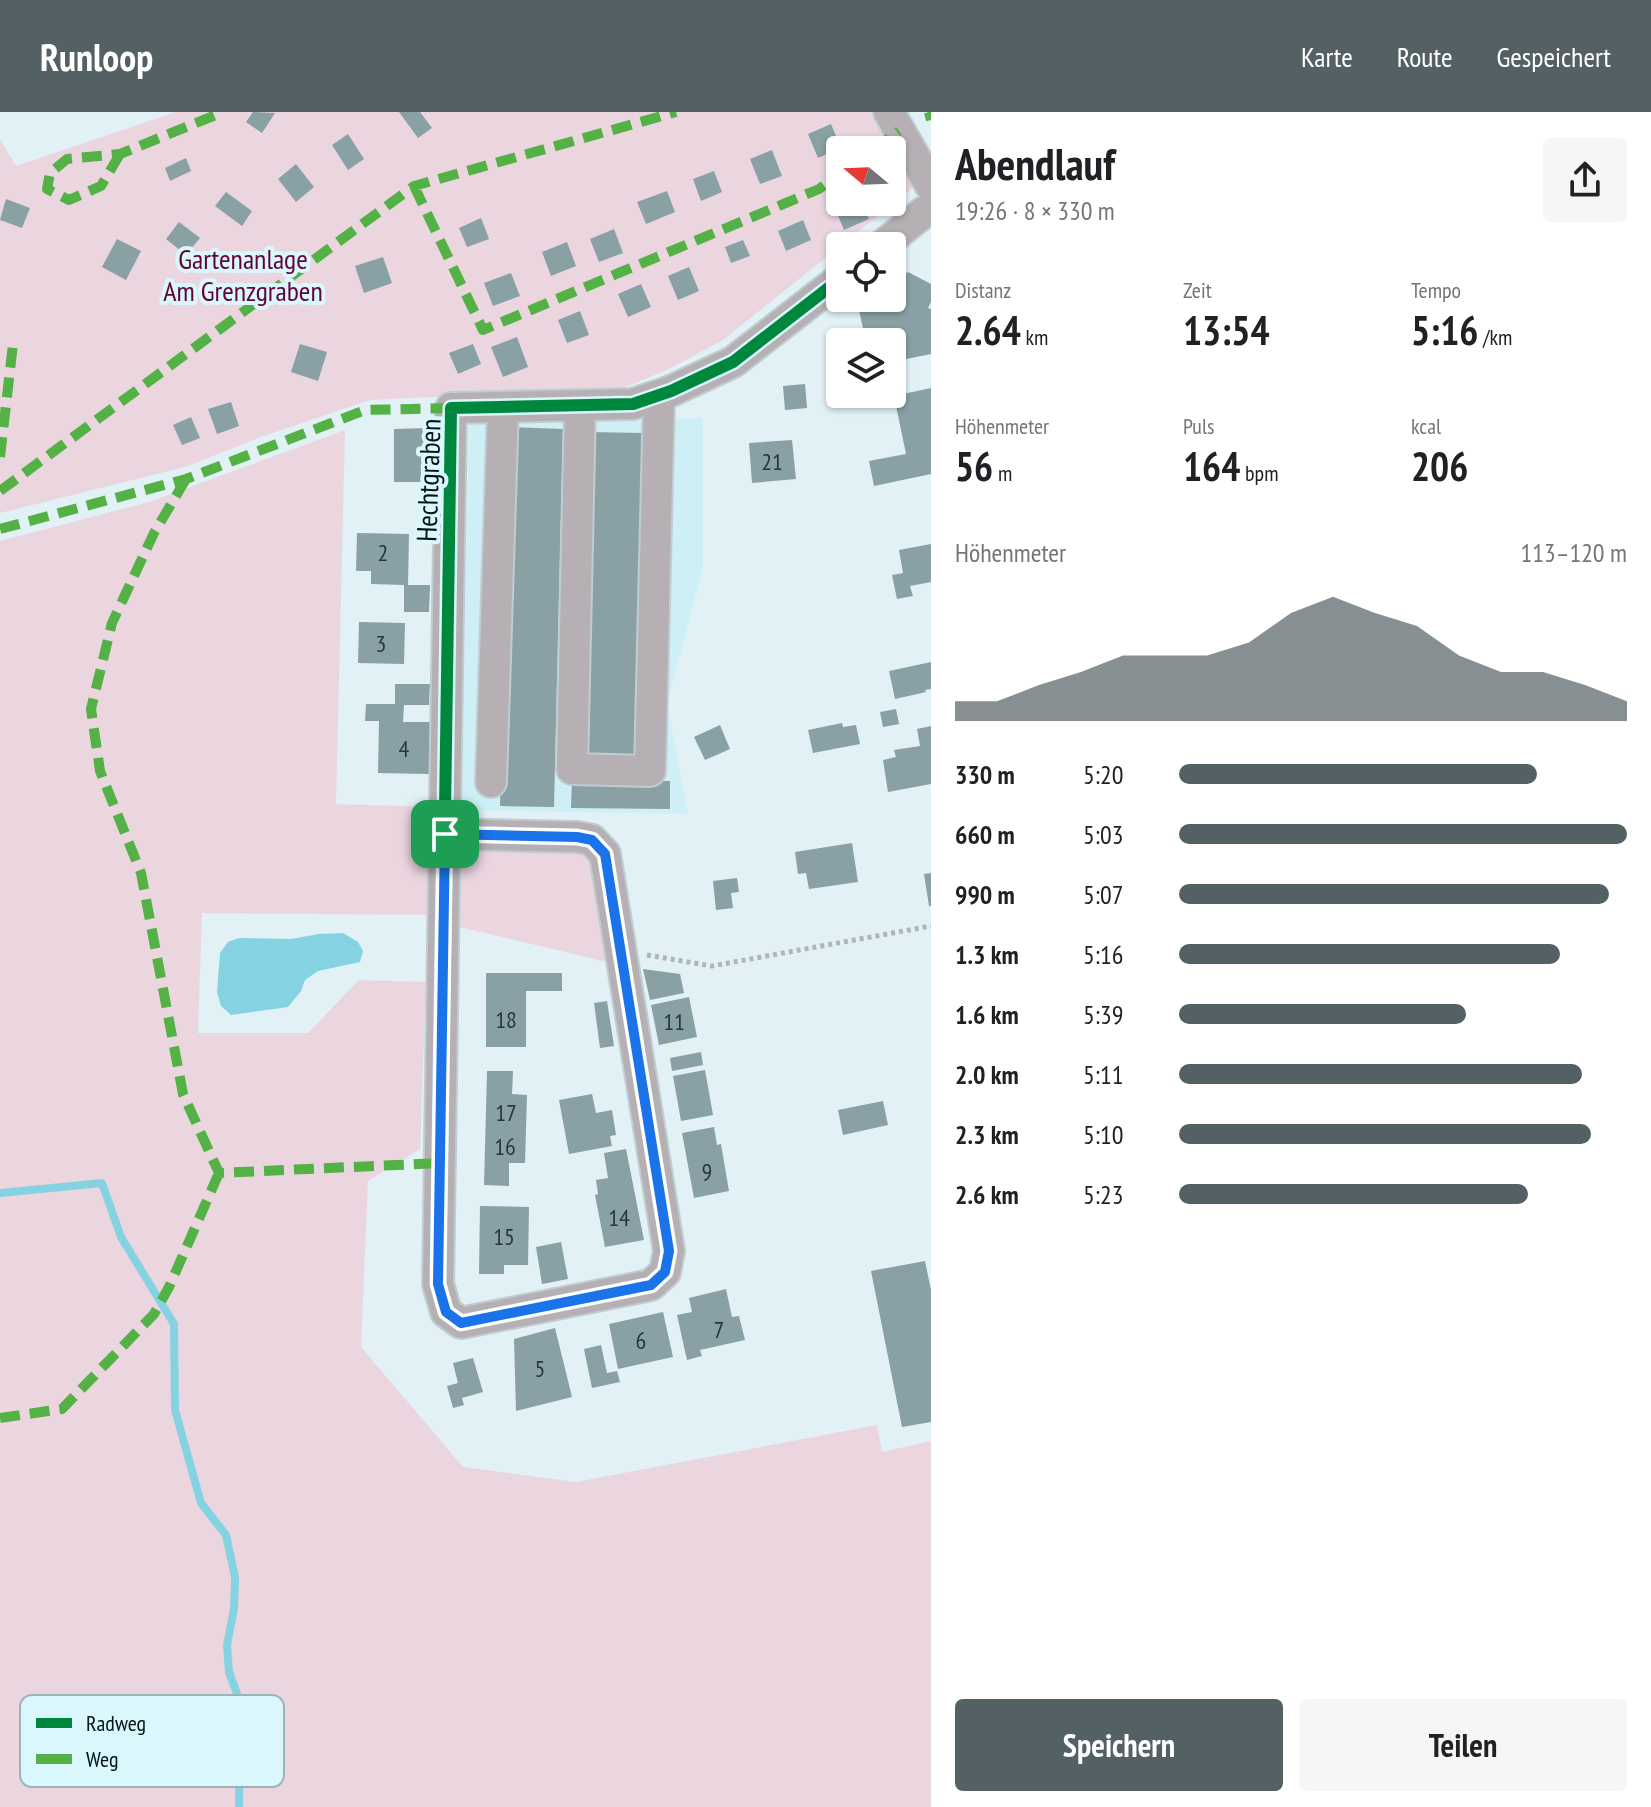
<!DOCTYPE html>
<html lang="de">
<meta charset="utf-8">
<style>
:root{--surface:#fff;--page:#f6f6f6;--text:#202124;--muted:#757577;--accent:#536164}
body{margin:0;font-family:"PT Sans Narrow",sans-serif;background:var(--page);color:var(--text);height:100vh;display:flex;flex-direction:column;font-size:30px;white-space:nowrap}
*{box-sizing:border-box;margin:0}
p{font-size:26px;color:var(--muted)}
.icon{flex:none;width:44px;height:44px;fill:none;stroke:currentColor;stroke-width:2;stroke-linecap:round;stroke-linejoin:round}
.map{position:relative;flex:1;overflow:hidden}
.panel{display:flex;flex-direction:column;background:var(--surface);width:720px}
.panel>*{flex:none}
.needle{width:52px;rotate:289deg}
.buttons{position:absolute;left:826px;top:24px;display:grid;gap:16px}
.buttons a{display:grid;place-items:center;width:80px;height:80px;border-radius:8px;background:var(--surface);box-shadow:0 2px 6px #0004;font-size:40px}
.pin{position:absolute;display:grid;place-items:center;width:68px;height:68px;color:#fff;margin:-34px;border-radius:16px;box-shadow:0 4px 12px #0006}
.round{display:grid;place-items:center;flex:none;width:84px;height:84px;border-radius:8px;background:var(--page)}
.head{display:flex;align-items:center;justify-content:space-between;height:136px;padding:0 24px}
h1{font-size:44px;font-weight:600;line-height:60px}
.stats{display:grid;grid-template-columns:repeat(3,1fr);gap:12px;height:136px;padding:8px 24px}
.stats div{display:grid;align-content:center}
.stats b{font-size:40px;font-weight:600}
.stats small{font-size:22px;font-weight:400}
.stats p{font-size:22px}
.chart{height:224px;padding:16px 24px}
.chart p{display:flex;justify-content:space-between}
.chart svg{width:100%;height:144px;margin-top:8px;fill:var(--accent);opacity:.7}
.action{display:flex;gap:16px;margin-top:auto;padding:16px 24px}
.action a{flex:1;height:92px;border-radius:8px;background:var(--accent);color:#fff;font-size:32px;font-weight:600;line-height:92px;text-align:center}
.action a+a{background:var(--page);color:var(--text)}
ul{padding:0 24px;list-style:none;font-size:26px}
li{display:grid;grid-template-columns:128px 96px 1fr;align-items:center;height:60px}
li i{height:20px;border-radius:10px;background:var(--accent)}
header{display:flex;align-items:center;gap:48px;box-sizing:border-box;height:112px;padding:0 40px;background:var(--accent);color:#fff}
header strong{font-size:38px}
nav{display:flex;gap:44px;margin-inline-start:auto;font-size:28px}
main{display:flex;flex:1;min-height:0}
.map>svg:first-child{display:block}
.built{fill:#ceeff6}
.green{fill:#ebd6e0;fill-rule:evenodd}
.water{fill:#85d3e2}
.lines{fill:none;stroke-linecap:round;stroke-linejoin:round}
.stream{stroke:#85d3e2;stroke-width:8}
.building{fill:#89a0a5}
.minor-casing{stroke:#c0cdd0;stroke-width:34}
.path{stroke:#b1b5b8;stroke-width:5;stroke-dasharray:4 4;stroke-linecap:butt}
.minor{stroke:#b6b0b4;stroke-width:30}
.quiet{stroke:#54b145;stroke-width:10;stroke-dasharray:20 10;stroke-linecap:butt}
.cycleway-casing{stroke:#d9f7fd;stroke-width:17}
.cycleway{stroke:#00873e;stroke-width:12}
.route-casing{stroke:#fff;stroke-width:16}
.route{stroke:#1a73e8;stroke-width:10}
.labels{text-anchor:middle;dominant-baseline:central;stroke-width:8;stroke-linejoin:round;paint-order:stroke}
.number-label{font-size:24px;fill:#27373a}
.park-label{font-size:28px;fill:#640331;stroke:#d9f7fd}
.street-label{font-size:28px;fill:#061416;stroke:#d9f7fd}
.key{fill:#d9f7fd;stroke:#9ab3b8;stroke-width:2}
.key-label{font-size:22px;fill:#061416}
</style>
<header>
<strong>Runloop</strong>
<nav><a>Karte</a><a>Route</a><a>Gespeichert</a></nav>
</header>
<main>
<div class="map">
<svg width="931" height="1695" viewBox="0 0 931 1695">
<rect width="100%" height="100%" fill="#e1f1f5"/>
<path class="built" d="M703 306V455L667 592 688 702 462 698 469 310Z"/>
<path class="green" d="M176 0H907L925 66 723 228 667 258 623 276 370 288 261 325 185 355 0 401V27L16 54ZM840 38H892V90H840Z
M345 318 336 692 431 695 428 803 202 801 198 921H308L359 868 426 870 420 1037 368 1069 361 1235 463 1355 576 1370 877 1313 882 1340 931 1329V1695H0V429L149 390Z
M468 736 590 740 608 850 455 814 458 746Z"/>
<path class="water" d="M343 821 358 830 363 839 360 850 318 859 305 868 301 879 288 895 231 903 221 894 217 880 220 841 228 830 239 826 291 827 319 822Z"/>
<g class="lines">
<path class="stream" d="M0 1081 102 1071 121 1125 174 1212 175 1298 201 1391 226 1423 235 1465 234 1497 227 1533 229 1560 240 1590 239 1695"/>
</g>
<path class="building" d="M253 0 275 1 262 21 246 10Z
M399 0H420L432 16 418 26Z
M831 12 841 36 818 46 808 22Z
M348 22 364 47 348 58 332 33Z
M772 38 782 64 760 72 750 47Z
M186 46 191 59 170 69 165 56Z
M296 52 314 75 296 90 278 67Z
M714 59 722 80 701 89 693 67Z
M667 79 675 100 646 112 637 90Z
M226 80 252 99 242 114 215 94Z
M6 87 30 96 22 116 0 108Z
M857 90H862L869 107 844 118 836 99Z
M481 106 489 127 467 135 459 116Z
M803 108 811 128 786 139 778 119Z
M179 110 200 126 186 143 166 127Z
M614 117 623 141 599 150 590 127Z
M117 127 141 139 126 168 102 155Z
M743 128 750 144 731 151 725 135Z
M567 130 576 154 551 164 542 140Z
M383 145 392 171 364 181 355 154Z
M689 155 699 179 678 188 668 164Z
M908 160 931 172V190L928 196 931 197V242L892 250V230H866L859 198 874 186H892V172Z
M511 161 520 184 493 194 484 171Z
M641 172 651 195 628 205 618 182Z
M580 199 589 223 567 231 558 208Z
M517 225 528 255 503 265 491 235Z
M300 232 327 240 318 269 291 260Z
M473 232 481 252 458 262 449 241Z
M805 272 807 296 785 298 783 274Z
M931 276V362L874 374 869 349 906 342 894 284Z
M231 290 239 314 217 322 208 297Z
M191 305 200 326 182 333 173 313Z
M509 315 563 317 554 695 500 694Z
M429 316V334H434V370H394V317Z
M588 320 644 321 635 649 580 648Z
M792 328 796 367 752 371 749 331Z
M357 421 409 422 408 473H430L429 500H404V473L371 472V459H356Z
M931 432V470L910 474 913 484 897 487 892 463 903 461 899 438Z
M359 510 405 511 404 552 358 551Z
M931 550V577L925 578 926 580 895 587 889 559Z
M395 572H430L429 593H404L403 610H430L429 662 378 661 379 609H365L366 592H395Z
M896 597 899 612 883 615 880 600Z
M842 611 843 615 856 613 860 632 813 641 808 618Z
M720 613 730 637 705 648 694 625Z
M931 614V672L888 680 883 648 896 645 894 638 920 634 917 617Z
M572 668 670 669V697L571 696Z
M852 731 858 770 809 777 806 761 798 762 795 740Z
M931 761V794H929L924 762Z
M737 766 739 780 731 781 733 796 716 798 713 769Z
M643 857 680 862 684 881 650 888Z
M486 861H562V879H526V935H486Z
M689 885 697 925 659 933 651 893Z
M607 889 614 934 600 936 594 891Z
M701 940 703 953 672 959 670 946Z
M705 958 713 1003 681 1009 673 964Z
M487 959H513L512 982 527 983 525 1051H509V1074L484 1073Z
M592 982 596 1001 612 998 616 1023 610 1024 612 1034 569 1042 559 988Z
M883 989 888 1013 843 1023 838 998Z
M714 1015 717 1033 721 1032 729 1079 694 1086 682 1021Z
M626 1037 644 1128 605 1135 595 1083 598 1082 596 1068 608 1066 604 1041Z
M480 1094 529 1095 528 1153H504V1162H479Z
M561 1130 568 1167 542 1172 536 1135Z
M925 1149 931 1178V1310L902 1315 871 1159Z
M726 1177 732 1205 739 1204 745 1228 700 1238 702 1244 687 1248 677 1203 692 1200 689 1186Z
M663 1200 673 1245 618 1257 609 1212Z
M555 1216 572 1285 516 1299 514 1227Z
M601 1233 607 1261 617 1259 620 1270 592 1276 584 1237Z
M473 1246 483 1280 462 1286 464 1293 453 1296 447 1274 458 1271 453 1251Z"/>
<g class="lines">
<g class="minor-casing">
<path id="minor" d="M889 0 931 74
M882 134 924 100 931 98
M580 294 572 657 650 659 659 284
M491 670 503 295
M445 722 577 725 592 728 605 742 669 1139 665 1160 651 1173 461 1211 446 1200 438 1172 451 296 633 292 671 279 733 250 840 167"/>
</g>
<path class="path" d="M647 843 712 854 931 814"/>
<use href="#minor" class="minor"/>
<path class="quiet" d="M929 0 931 8
M873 38 899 19
M120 42 101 74 69 88 47 77 50 61 67 47 120 42 223 0
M414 74 483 218 819 77 840 62
M0 345 13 232
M186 367 154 421 112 511 91 597 100 659 141 761 183 982 219 1061 440 1051
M0 379 414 74 676 0
M0 417 186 367 365 298 451 296
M0 1306 62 1297 154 1202 169 1175 219 1061"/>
<g class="cycleway-casing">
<path id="cycleway" d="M445 722 577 725 592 728 605 742 669 1139 665 1160 651 1173 461 1211 446 1200 438 1172 451 296 633 292 671 279 733 250 840 167"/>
</g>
<use href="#cycleway" class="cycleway"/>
</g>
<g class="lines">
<g class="route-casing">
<path id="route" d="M445 722 577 725 592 728 605 742 669 1139 665 1160 651 1173 461 1211 446 1200 438 1172Z"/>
</g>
<use href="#route" class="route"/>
</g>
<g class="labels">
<g class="number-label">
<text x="772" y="349">21</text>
<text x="383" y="440">2</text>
<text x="381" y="531">3</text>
<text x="404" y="636">4</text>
<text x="506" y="907">18</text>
<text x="674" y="909">11</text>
<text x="506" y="1000">17</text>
<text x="505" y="1034">16</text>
<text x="707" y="1059">9</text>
<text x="619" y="1105">14</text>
<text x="504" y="1124">15</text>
<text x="719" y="1217">7</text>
<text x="641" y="1228">6</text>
<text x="540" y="1256">5</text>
</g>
<g class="park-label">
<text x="243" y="146">Gartenanlage<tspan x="243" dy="32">Am Grenzgraben</tspan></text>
</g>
<g class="street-label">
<text transform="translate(428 368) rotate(-88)">Hechtgraben</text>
</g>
</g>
<rect x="20" y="1583" width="264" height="92" rx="12" class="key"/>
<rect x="36" y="1606" width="36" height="10" fill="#00873e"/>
<rect x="36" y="1642" width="36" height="10" fill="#54b145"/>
<g class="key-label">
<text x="86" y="1619">Radweg</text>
<text x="86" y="1655">Weg</text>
</g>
</svg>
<div class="buttons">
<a><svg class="needle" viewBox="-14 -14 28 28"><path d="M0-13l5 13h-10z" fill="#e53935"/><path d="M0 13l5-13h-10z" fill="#757577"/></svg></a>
<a><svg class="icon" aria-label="locate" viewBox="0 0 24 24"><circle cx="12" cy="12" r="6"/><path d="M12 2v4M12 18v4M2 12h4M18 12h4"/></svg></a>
<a><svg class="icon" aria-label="layers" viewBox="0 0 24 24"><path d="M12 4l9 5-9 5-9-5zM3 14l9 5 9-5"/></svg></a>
</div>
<div class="pin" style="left:445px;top:722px;background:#1e9e55"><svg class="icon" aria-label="arrive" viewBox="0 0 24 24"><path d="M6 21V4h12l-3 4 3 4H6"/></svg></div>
</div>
<section class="panel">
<div class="head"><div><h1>Abendlauf</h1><p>19:26 · 8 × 330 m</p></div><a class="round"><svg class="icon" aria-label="share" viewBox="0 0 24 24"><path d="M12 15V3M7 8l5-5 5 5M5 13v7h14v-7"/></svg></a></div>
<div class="stats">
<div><p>Distanz</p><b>2.64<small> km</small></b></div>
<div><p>Zeit</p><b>13:54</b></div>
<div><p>Tempo</p><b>5:16<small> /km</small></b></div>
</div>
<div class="stats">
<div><p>Höhenmeter</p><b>56<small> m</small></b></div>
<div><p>Puls</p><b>164<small> bpm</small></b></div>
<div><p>kcal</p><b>206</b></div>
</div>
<div class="chart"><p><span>Höhenmeter</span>113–120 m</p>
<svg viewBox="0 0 160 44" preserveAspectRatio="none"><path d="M0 44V38L10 38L20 33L30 29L40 24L50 24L60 24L70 20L80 11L90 6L100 11L110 15L120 24L130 29L140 29L150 33L160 38V44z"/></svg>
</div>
<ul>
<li><b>330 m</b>5:20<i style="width:80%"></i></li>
<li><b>660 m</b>5:03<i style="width:100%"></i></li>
<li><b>990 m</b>5:07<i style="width:96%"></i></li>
<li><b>1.3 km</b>5:16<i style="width:85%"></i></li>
<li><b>1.6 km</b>5:39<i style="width:64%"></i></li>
<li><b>2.0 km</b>5:11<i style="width:90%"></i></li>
<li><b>2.3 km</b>5:10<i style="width:92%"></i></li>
<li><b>2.6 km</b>5:23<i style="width:78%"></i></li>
</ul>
<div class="action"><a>Speichern</a><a>Teilen</a></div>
</section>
</main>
